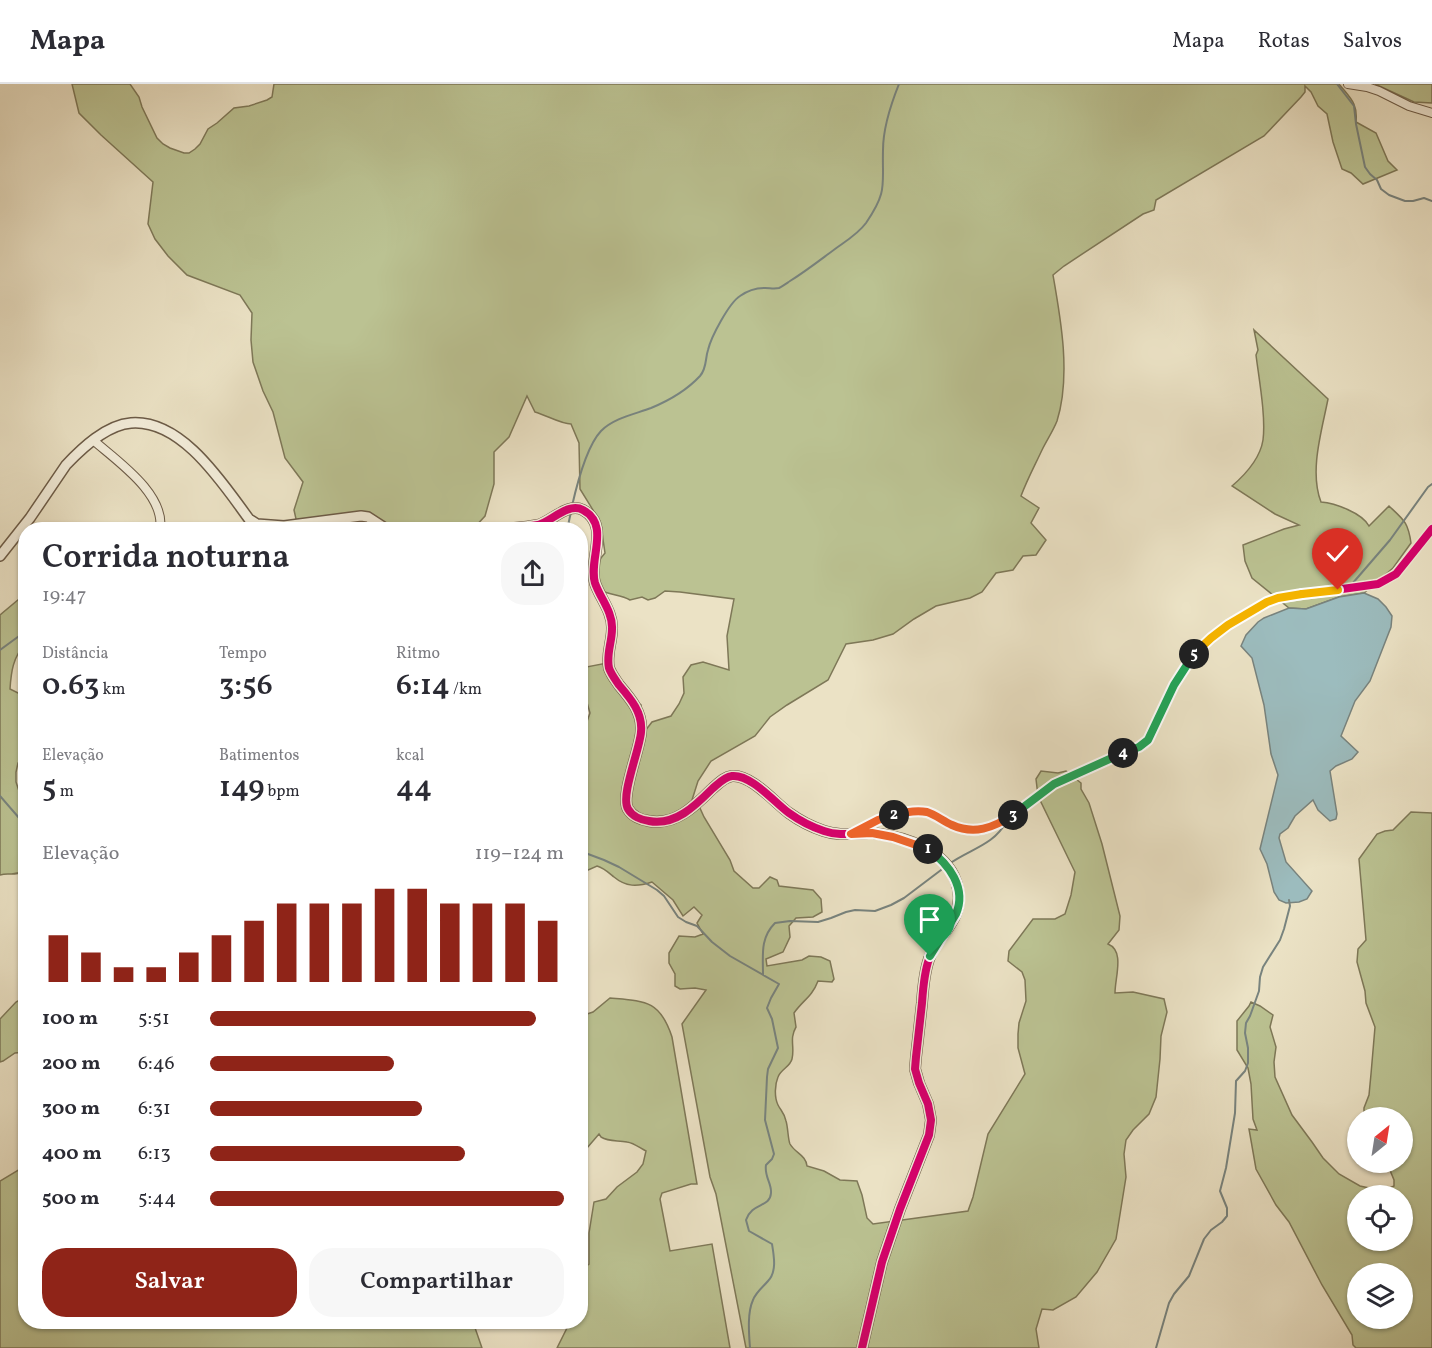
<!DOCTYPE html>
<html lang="pt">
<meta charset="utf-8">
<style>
:root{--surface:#fff;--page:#f7f7f7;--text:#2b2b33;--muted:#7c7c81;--line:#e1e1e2;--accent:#8f2418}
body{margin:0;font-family:Vollkorn,serif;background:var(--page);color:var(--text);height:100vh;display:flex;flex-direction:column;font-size:22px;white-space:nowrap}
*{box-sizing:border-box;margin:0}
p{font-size:20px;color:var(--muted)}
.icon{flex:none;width:33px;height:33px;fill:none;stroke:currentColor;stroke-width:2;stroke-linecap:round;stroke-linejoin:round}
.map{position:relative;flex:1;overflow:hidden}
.panel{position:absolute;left:18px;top:438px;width:570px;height:807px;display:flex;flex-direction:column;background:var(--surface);border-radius:24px;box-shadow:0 2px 4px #0004}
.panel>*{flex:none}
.needle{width:39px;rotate:30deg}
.buttons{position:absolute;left:1347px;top:1023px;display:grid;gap:12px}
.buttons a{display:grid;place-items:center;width:66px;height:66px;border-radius:50%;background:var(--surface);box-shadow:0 2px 4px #0004;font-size:30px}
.pin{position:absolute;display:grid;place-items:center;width:51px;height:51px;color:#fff;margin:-62px -26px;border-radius:50% 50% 50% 0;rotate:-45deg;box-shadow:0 0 6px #0007}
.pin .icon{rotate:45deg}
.km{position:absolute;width:30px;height:30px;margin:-15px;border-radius:50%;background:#222;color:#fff;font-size:16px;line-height:30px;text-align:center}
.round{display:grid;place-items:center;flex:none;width:63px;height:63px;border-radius:24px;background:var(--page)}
.head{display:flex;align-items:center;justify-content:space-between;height:102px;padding:0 24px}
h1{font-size:33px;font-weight:600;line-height:45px}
.figures{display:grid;grid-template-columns:repeat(3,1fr);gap:9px;height:102px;padding:6px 24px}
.figures div{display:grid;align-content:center}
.figures b{font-size:30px;font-weight:600}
.figures small{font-size:16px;font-weight:400}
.figures p{font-size:16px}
.chart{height:168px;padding:12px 24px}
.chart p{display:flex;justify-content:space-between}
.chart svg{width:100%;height:108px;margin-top:6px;stroke:var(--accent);stroke-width:6}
.button{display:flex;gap:12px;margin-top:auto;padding:12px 24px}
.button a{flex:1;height:69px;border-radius:24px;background:var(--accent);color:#fff;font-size:24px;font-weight:600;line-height:69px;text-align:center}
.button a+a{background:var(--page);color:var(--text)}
ul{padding:0 24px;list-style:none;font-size:20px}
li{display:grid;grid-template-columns:96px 72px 1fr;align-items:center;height:45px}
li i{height:15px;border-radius:8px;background:var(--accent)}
header{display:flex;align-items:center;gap:36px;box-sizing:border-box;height:84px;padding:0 30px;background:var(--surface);border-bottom:2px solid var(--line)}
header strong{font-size:28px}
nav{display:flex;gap:33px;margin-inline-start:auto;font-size:21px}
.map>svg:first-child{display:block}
.green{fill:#bbc292;stroke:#7e7858;stroke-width:1.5;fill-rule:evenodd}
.water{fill:#9cbcbe;stroke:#78837e;stroke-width:1.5}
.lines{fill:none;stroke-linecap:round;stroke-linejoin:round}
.stream{stroke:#78837e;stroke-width:2}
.minor-casing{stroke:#6c5b47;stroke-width:10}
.tertiary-casing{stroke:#6c5b47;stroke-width:12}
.minor{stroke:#f2ecd9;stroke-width:8}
.tertiary{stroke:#f2ecd9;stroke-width:9}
.cycleway-casing{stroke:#f2ecd9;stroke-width:11}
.cycleway{stroke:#d6006c;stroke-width:8}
.split-1-casing{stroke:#fff;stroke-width:12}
.split-2-casing{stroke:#fff;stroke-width:12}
.split-3-casing{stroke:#fff;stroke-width:12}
.split-4-casing{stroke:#fff;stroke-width:12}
.split-5-casing{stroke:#fff;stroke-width:12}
.split-6-casing{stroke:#fff;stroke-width:12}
.split-7-casing{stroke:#fff;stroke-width:12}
.split-1{stroke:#22a559;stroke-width:8}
.split-2{stroke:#f0652b;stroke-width:8}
.split-3{stroke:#f0652b;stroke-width:8}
.split-4{stroke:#22a559;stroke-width:8}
.split-5{stroke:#22a559;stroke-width:8}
.split-6{stroke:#f5b400;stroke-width:8}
.split-7{stroke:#f5b400;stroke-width:8}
</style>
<header>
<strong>Mapa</strong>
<nav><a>Mapa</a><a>Rotas</a><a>Salvos</a></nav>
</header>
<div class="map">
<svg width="1432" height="1264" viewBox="0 0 1432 1264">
<rect width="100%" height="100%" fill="#ebe2c5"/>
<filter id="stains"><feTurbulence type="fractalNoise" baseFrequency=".00333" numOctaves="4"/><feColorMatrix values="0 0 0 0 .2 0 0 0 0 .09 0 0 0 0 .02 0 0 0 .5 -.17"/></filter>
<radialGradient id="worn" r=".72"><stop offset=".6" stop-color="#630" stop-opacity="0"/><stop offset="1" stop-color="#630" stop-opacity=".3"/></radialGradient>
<path class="green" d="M72 0H130L139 13 142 23 157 54 163 60 170 64 184 69H189L195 65 200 60 208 45 217 39 234 24 249 22 267 16 272 13 274 0H1339C1350 14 1358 19 1356 38L1376 49 1388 77 1397 86 1363 100 1351 89 1342 85 1333 58 1327 30 1318 22 1311 8 1305 2V8L1301 13 1264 52 1156 116 1154 126 1143 130 1064 182 1053 191C1061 236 1071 292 1057 337 1053 347 1047 356 1042 366 1035 381 1027 396 1021 412L1039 424 1031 439 1046 456 1036 471 1023 472 1013 486 996 489 982 508 970 514 936 522 914 535 893 550 873 556 846 560 828 596 787 621 770 633 755 652 711 677 698 697 692 716 699 722 704 733 730 776 734 787 753 804H759L770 793 777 796 779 802 813 806 821 815 822 828 813 833 796 834 789 842 790 853 783 868 766 875 767 882 802 876 809 872 821 873 830 877 834 895 832 898 818 897C812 913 803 916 794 929L796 943C789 955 795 963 792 975 790 983 781 985 778 993 775 1000 774 1013 778 1021 781 1027 784 1028 786 1037 788 1043 788 1056 790 1060 795 1069 806 1071 807 1082L824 1087 840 1096 857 1097 862 1111 867 1134 873 1140 968 1127 973 1113 988 1050 1025 990 1018 964V950L1019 939 1026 917 1025 896 1022 888 1008 877 1009 867 1033 835H1055L1065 830 1071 811 1075 788 1038 712 1036 695 1041 687 1058 689 1066 687 1081 699V705L1089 719 1102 760 1120 832 1119 846 1108 860C1125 867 1115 893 1115 909L1133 908 1164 915 1167 928 1161 952 1160 975 1156 1013 1149 1030 1133 1046 1126 1056 1124 1070 1126 1093 1116 1155 1097 1188 1076 1213 1053 1226 1042 1225 1036 1245 1039 1264H746L716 1110 710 1093 682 940 706 906 695 904 680 905 675 902V890L669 879V869L679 852 695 853 703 850 697 839 702 831 694 823 683 832 673 816 652 798C637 803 626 803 614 793 608 788 604 784 597 782L586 787 580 785V694L585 688 584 681 581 678V644L585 643 590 629 586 615 581 606V584L612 578C616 594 627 612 641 621L640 625 645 647 652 638 671 632 679 620 684 609 683 593 691 581 703 578 729 586 727 552 734 515 680 508 665 507 655 514 648 516 642 513 630 516C622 511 611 511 602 507 597 492 593 482 605 469L601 442 593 426 580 405 579 359 571 340C561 340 546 331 535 328L527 312 509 353 494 368V400L485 432 473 445H358L340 438 298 444 294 426 303 398 285 374 273 328 263 307 253 278 251 256 252 229 240 211 187 191 168 172 155 155 148 140 153 98 101 51 79 29Z
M1375 0H1432V19L1414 18Z
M1254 246 1328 315C1322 346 1309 387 1321 418 1335 419 1362 429 1369 442L1389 422C1404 436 1408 438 1411 459L1393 484 1364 509 1339 513 1306 525 1289 524 1252 494 1245 477 1243 461 1284 445 1299 441 1275 430 1232 402C1246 390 1260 375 1263 356 1266 333 1259 295 1256 271L1258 266Z
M25 505V561C13 572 11 589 10 605L20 610H25V675L18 679 16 688V698L19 707 25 720V788L23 787C13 793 10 788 0 791V531L19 515Z
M1411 728 1432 729V1264H1356L1353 1261 1352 1251 1322 1201 1289 1138 1276 1121 1256 1085 1249 1045 1257 1046 1253 1035 1251 1000 1248 984 1237 966V937L1249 922 1251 918 1260 922 1273 931 1270 943 1276 963 1274 978 1275 993 1292 1031 1312 1058 1323 1074 1339 1090 1360 1102 1383 1107 1394 1102V1096L1387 1079 1402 1078V1034L1364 1033V1024L1369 1011 1371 990 1375 943 1366 919 1365 907 1357 878 1358 865 1366 856 1359 775 1377 750 1385 747 1393 746ZM1358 1112H1402V1156H1358ZM1358 1190H1402V1234H1358Z
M25 913V968L15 969 3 977 0 978V935L16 918Z
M610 914C645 917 660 916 672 953L697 1100H691L662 1109 660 1115 670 1167 712 1160 730 1264H557L570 1238H580L581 1191 585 1183 589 1180V1149L594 1118 606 1115 617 1103 637 1088 643 1080 646 1067C640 1064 634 1059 627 1058 618 1056 609 1058 601 1053L599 1050 581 1071V932L593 928Z
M25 1082 26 1238H473L482 1264H0V1097Z"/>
<path class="water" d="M1364 509 1378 515 1386 523 1392 532 1391 543 1370 597 1355 617 1341 652 1358 668 1352 675 1336 682 1330 687 1337 730 1336 735 1330 737 1318 726 1313 716 1295 732 1288 744 1280 750 1279 754 1286 778 1312 807 1307 815 1299 818 1286 819 1279 816 1274 808 1267 780 1260 765 1278 691 1271 670 1264 621 1252 574 1241 562 1246 551 1258 538 1264 534 1289 524 1306 525 1339 513Z"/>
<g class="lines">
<path class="stream" d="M1337 0 1354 22 1356 40 1365 83 1370 90 1377 96 1381 105 1389 111 1405 117H1413L1424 114 1432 117
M572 422C577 400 586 363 601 347 614 334 635 330 651 324 668 317 687 306 700 292 707 284 705 275 708 266 711 253 729 219 740 212 747 207 756 204 765 204 770 204 774 205 779 204 783 202 787 199 790 197 806 187 820 176 835 165 846 157 858 150 866 139 888 107 882 101 883 66 883 44 891 20 899 0
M567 446 571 428
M1352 500 1390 456 1428 403 1432 400
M0 566 26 547
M0 712 26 742
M580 767 604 776 619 783 657 806 664 812 678 833 686 838 697 842 712 858 730 872 779 900 771 914 767 924 772 935 778 964 768 985 767 993 765 1036 774 1070 772 1075 766 1081C764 1092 772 1100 771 1109 770 1124 752 1118 746 1136L749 1147 772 1160C774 1172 777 1188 768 1197 763 1203 756 1208 753 1216 747 1229 749 1250 750 1264
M949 780C970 765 994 761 1006 738
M763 891C763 871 760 854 775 839L790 837 818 838 831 834 846 828 855 826 875 827 891 821 904 814 945 783
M1156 1264 1169 1219 1174 1210 1189 1192 1204 1155 1211 1146 1222 1138 1227 1132V1124L1220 1107 1226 1084 1235 1029 1236 997 1245 987 1248 979V964L1245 949 1246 939 1250 932 1259 907 1260 893 1263 883 1280 856 1284 845 1290 822 1289 816"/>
<g class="minor-casing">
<path id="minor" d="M1348 0 1367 3 1379 7 1409 22 1432 29
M93 356C117 377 166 410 160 446
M853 749 878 736 898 730 915 727 927 729 962 745 975 747 986 745 998 740 1054 700 1144 661 1148 656C1161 628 1172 599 1191 574 1209 550 1250 525 1278 514L1378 500 1396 490 1432 445"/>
</g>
<g class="tertiary-casing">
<path id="tertiary" d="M494 446C508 444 523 444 538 441 552 437 568 418 583 426 611 441 588 476 595 499 600 514 613 528 612 545 612 558 606 571 609 584 611 590 615 595 619 601 631 615 643 629 641 648 640 665 620 712 628 725 632 732 641 736 649 737 675 742 695 722 712 705 718 700 724 693 732 692 751 690 775 719 789 729 800 737 812 743 824 747 841 753 857 748 873 749 907 753 951 767 958 805 964 837 938 849 929 875 924 889 923 905 922 919 920 937 918 955 916 973L915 985 919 999 928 1020 931 1036 929 1051 900 1125 882 1178 862 1264
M0 472 30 434 66 381C82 364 106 341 131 339 182 335 223 400 249 435L257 440 284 442 361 432 368 433 388 446"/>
</g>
<use href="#minor" class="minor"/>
<use href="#tertiary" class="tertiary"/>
<g class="cycleway-casing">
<path id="cycleway" d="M494 446C508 444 523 444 538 441 552 437 568 418 583 426 611 441 588 476 595 499 600 514 613 528 612 545 612 558 606 571 609 584 611 590 615 595 619 601 631 615 643 629 641 648 640 665 620 712 628 725 632 732 641 736 649 737 675 742 695 722 712 705 718 700 724 693 732 692 751 690 775 719 789 729 800 737 812 743 824 747 841 753 857 748 873 749 907 753 951 767 958 805 964 837 938 849 929 875 924 889 923 905 922 919 920 937 918 955 916 973L915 985 919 999 928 1020 931 1036 929 1051 900 1125 882 1178 862 1264
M857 747 878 736 898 730 915 727 927 729 962 745 975 747 986 745 998 740 1054 700 1144 661 1148 656C1161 628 1172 599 1191 574 1209 550 1250 525 1278 514L1378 500 1396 490 1432 445"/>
</g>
<use href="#cycleway" class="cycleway"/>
</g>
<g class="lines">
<g class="split-1-casing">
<path id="split-1" d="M928 765C949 780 967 804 956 830L930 872"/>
</g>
<g class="split-2-casing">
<path id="split-2" d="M894 731 878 736 851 750 872 749 893 753 928 765"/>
</g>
<g class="split-3-casing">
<path id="split-3" d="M894 731C905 728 916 726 927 728 936 731 943 737 952 741 974 751 993 744 1013 731"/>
</g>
<g class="split-4-casing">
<path id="split-4" d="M1013 731 1054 700 1123 669"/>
</g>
<g class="split-5-casing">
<path id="split-5" d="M1123 669 1139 663 1148 656 1174 601 1194 570"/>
</g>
<g class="split-6-casing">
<path id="split-6" d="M1194 570 1211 554 1228 541 1267 518 1278 514 1302 510"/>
</g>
<g class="split-7-casing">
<path id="split-7" d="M1302 510 1338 506"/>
</g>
<use href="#split-1" class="split-1"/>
<use href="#split-2" class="split-2"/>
<use href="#split-3" class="split-3"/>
<use href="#split-4" class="split-4"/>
<use href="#split-5" class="split-5"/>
<use href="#split-6" class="split-6"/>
<use href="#split-7" class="split-7"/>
</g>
<rect width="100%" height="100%" filter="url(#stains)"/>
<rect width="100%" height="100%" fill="url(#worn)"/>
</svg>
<div class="buttons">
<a><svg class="needle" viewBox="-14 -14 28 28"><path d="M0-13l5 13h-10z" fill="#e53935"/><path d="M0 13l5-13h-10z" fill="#7c7c81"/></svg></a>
<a><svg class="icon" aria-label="locate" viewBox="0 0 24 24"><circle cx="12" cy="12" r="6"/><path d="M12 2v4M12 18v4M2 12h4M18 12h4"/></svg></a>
<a><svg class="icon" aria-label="layers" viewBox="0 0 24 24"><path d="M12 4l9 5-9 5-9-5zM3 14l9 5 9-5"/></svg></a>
</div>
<div class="pin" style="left:930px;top:872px;background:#1e9e55"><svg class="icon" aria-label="arrive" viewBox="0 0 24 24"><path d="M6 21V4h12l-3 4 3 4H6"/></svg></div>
<div class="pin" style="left:1338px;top:506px;background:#d93025"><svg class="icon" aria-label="check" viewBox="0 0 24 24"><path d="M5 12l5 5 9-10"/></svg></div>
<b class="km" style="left:928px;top:765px">1</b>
<b class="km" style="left:894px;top:731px">2</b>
<b class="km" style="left:1013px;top:731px">3</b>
<b class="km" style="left:1123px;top:669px">4</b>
<b class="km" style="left:1194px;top:570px">5</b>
<section class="panel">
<div class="head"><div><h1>Corrida noturna</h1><p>19:47</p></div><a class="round"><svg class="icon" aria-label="share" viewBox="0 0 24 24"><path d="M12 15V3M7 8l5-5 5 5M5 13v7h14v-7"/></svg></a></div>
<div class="figures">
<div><p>Distância</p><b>0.63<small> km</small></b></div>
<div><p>Tempo</p><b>3:56</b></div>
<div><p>Ritmo</p><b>6:14<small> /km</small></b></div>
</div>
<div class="figures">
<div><p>Elevação</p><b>5<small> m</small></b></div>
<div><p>Batimentos</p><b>149<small> bpm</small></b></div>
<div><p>kcal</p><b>44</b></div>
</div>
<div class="chart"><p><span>Elevação</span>119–124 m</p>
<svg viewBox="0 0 160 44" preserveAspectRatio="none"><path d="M5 44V25M15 44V32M25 44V38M35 44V38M45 44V32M55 44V25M65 44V19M75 44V12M85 44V12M95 44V12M105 44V6M115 44V6M125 44V12M135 44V12M145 44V12M155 44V19"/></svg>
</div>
<ul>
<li><b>100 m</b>5:51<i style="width:92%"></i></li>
<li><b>200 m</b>6:46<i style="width:52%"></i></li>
<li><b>300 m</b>6:31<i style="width:60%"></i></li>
<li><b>400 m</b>6:13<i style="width:72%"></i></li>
<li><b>500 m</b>5:44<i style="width:100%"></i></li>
</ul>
<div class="button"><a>Salvar</a><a>Compartilhar</a></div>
</section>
</div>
